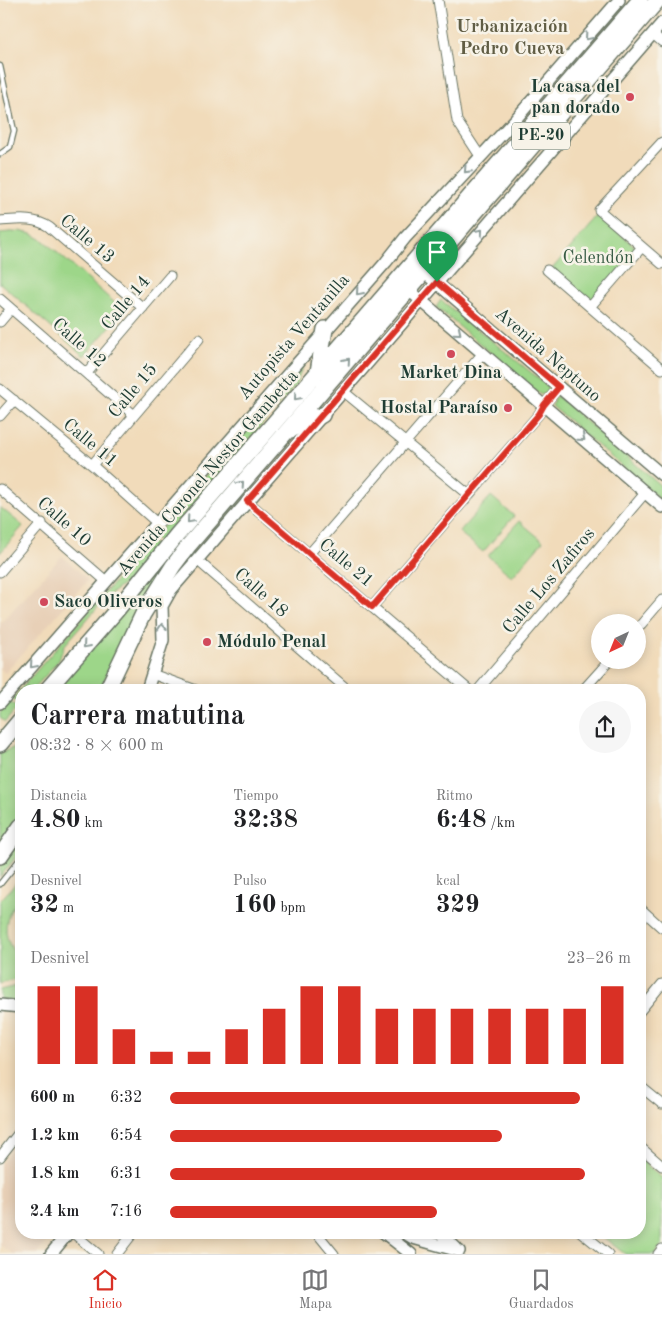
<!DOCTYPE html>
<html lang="es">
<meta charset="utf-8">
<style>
:root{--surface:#fff;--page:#f6f6f6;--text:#202124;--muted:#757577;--line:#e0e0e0;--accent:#d93025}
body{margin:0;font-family:"Old Standard TT",serif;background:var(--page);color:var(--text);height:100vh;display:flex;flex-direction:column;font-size:19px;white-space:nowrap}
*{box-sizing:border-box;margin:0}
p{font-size:16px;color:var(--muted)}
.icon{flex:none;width:28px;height:28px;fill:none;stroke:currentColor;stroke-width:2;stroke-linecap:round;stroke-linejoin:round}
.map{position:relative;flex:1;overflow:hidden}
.panel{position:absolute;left:15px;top:684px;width:631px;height:555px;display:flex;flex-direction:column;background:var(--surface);border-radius:20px;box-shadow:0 2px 12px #0003}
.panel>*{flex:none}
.needle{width:32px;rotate:223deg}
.controls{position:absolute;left:591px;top:614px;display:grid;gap:10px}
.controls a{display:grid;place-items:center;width:55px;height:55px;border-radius:50%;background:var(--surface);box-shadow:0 2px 12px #0003;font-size:25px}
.pin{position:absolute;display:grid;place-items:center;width:42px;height:42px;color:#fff;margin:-51px -21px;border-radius:50% 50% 50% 0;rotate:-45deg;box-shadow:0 0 5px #0007}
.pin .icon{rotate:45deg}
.round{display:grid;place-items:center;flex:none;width:52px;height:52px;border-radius:26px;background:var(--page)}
.summary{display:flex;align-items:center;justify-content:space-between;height:85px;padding:0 15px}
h1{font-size:28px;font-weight:700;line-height:38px}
.figures{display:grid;grid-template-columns:repeat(3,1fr);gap:8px;height:85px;padding:5px 15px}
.figures div{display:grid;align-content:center}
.figures b{font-size:25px;font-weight:700}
.figures small{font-size:14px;font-weight:400}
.figures p{font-size:14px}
.chart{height:140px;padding:10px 15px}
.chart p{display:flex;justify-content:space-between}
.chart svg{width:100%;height:90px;margin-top:5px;stroke:var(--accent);stroke-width:6}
ul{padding:0 15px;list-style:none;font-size:16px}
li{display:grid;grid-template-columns:80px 60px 1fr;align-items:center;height:38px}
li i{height:12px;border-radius:6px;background:var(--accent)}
.tabs{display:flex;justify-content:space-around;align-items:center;height:70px;border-top:1px solid var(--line);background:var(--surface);font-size:14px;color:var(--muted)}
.tabs a{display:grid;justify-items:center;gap:2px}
.tabs .active{color:var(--accent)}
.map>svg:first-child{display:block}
.built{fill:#e8d0b7}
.green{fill:#9dd689;stroke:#5e8a5e}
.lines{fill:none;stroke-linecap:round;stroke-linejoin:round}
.lane-casing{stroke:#687463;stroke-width:7}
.street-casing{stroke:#687463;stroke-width:11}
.secondary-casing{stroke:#687463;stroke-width:14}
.highway-casing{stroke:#687463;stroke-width:18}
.lane{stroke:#fff;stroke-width:4.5}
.street{stroke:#fff;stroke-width:9}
.secondary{stroke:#fff;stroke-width:11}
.highway{stroke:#fff;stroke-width:15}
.oneway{stroke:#8f9e9a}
.route-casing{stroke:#fff;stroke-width:10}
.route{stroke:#d93025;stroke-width:6}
.poi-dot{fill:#d1495b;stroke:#f7f3e8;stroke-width:2}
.labels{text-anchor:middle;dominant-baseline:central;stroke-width:5;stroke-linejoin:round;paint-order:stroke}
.shield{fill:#f7f3e8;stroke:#60746a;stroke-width:1}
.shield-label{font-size:16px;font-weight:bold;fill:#1f3d34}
.poi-label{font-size:18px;font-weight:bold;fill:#1f3d34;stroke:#f7f3e8;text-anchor:end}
.street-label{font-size:18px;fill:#1f3d34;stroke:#f7f3e8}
.park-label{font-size:18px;fill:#385c45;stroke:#f7f3e8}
.neighbourhood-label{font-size:19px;font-weight:bold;fill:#605d44;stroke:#f7f3e8}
</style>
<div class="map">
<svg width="662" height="1254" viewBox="0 0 662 1254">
<rect width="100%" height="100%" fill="#f7f3e8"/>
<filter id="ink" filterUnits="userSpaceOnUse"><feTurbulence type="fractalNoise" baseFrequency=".02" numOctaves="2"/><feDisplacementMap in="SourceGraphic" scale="10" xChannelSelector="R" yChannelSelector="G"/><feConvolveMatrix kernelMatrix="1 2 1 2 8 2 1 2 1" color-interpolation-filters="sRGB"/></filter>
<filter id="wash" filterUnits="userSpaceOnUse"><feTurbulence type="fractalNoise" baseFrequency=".0096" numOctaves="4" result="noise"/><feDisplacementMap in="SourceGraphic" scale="20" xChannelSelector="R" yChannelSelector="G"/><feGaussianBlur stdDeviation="1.12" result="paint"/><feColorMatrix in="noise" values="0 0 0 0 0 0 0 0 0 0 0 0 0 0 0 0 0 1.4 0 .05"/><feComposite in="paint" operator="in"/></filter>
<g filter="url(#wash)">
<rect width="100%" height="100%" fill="#f1dbba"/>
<path class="built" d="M62 556 88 580 5 673 0 668V624Z
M21 1137V1232L54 1233 37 1254H13L0 1245V1164Z"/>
<path class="green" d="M599 215 640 251 593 306 551 270Z
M19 231 32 234 44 241 124 311 84 356 0 283V233Z
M441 300 548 386 546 393 541 395 436 307Z
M305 360 296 385 160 543 154 537Z
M557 396 662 487V501L552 406 554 398Z
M491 496 514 516 483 552 459 532Z
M0 507 23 526 0 553Z
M519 521 543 541 512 577 488 556Z
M150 540 156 547 127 582 106 597 103 595Z
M165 557 169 559 143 604 99 690H53Z
M99 599 102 602 64 646 59 660 33 690H21V704L20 705 12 699Z
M9 702 18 707 5 722 0 718V713Z
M21 745V816L0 845V753Z
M21 839V851L0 877V866Z
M21 877V898C6 910 2 931 11 947 13 952 19 955 21 960 23 963 21 971 21 975L15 980 0 984V901Z
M21 985V1001L0 999V990Z
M640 1159 662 1178V1245L655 1254H625L598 1233 640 1232Z"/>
</g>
<g filter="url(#ink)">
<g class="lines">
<g class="lane-casing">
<path id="lane" d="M0 66 14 131 10 147 0 154
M0 884 21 858"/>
</g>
<g class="street-casing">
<path id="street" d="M438 0 457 121 480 156
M653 34 662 42
M662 142 599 210 662 264
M0 221C17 220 34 217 49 227L143 308
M547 270 662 369
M0 299 134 415
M590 307 642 247
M0 322 11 309
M87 373 170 276
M0 389 92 465 157 523
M343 391 468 494
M0 416 14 400
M92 465 199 339
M0 489 106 581
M247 501 469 690
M309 554 483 353
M197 560 348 690
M0 572 42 523
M372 607 539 414 544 405 559 387
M638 628 662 600
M152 674 196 690
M478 690 646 492
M583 690 610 660
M640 908 662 928
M640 1011 662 984
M640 1086 662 1104
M640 1147 662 1166
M0 1157 21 1130
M72 1232 98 1254
M316 1232 334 1254
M581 1232 608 1254
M117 1254 134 1232
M658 1254 662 1249"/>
</g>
<g class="secondary-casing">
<path id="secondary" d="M418 267 662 475
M403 285 662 507
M147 690 163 640 162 606 171 590 662 23
M0 703 386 262 405 238 514 121 619 0
M0 1005 21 1007
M383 1232 411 1254
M403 1232 413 1238 459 1251
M439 1232 456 1248
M51 1254 69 1232"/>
</g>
<g class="highway-casing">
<path id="highway" d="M318 372 325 329
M291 430 322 415
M47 690 116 611 177 535 640 0
M107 690 143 614 173 566 189 545 658 0
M0 744 21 719
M0 856 21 826"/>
</g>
<use href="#lane" class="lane"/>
<use href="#street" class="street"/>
<use href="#secondary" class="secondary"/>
<use href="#highway" class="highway"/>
</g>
<defs><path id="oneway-chevron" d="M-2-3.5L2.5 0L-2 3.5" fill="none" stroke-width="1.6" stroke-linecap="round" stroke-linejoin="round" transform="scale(1.25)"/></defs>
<g class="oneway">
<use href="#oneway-chevron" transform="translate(588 37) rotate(131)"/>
<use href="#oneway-chevron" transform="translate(467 170) rotate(133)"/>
<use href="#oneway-chevron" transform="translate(480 232) rotate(-49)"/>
<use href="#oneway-chevron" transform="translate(359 292) rotate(131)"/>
<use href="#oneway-chevron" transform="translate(458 332) rotate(40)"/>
<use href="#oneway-chevron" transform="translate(347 361) rotate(-49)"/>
<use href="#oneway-chevron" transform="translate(297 397) rotate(131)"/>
<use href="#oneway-chevron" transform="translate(582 438) rotate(40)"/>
<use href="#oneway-chevron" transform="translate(241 484) rotate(-49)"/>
<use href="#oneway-chevron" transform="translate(190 520) rotate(131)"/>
<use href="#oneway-chevron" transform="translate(162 627) rotate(-94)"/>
<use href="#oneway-chevron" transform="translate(86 645) rotate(131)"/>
<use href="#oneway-chevron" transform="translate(33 665) rotate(131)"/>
</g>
</g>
<g class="lines" filter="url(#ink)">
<g class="route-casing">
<path id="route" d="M437 282 559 387 544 405 539 414 372 607 247 501Z"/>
</g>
<use href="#route" class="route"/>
</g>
<g class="poi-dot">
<circle cx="630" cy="97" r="5"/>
<circle cx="451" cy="354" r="5"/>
<circle cx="508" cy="408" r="5"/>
<circle cx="44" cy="602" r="5"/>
<circle cx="207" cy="642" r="5"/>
</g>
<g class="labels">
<rect class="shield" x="512" y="122.5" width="58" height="27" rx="4"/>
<g class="shield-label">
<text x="541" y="136">PE-20</text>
</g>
<g class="poi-label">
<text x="620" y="87">La casa del<tspan x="620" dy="21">pan dorado</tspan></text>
<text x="451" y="373" text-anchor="middle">Market Dina</text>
<text x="498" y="408">Hostal Paraíso</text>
<text x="54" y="602" text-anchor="start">Saco Oliveros</text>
<text x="217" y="642" text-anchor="start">Módulo Penal</text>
</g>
<g class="street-label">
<text transform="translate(87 239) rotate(40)">Calle 13</text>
<text transform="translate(126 303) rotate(-50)">Calle 14</text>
<text transform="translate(294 337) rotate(-49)">Autopista Ventanilla</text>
<text transform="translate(79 343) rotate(41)">Calle 12</text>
<text transform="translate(548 355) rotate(41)">Avenida Neptuno</text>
<text transform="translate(133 391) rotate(-50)">Calle 15</text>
<text transform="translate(90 443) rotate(40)">Calle 11</text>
<text transform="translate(208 473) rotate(-49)">Avenida Coronel Nestor Gambetta</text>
<text transform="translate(64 522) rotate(41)">Calle 10</text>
<text transform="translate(346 563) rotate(40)">Calle 21</text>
<text transform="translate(549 581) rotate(-50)">Calle Los Zafiros</text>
<text transform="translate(261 593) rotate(41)">Calle 18</text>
</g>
<g class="park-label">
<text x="598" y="258">Celendón</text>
</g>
<g class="neighbourhood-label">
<text x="512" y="27">Urbanización<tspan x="512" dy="22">Pedro Cueva</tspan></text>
</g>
</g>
</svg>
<div class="controls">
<a><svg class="needle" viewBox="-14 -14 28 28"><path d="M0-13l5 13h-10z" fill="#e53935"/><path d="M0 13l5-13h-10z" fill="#757577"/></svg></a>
</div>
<div class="pin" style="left:437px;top:282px;background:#1e9e55"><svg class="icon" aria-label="arrive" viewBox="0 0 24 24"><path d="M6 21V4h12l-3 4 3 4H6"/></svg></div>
<section class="panel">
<div class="summary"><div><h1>Carrera matutina</h1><p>08:32 · 8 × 600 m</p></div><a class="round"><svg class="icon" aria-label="share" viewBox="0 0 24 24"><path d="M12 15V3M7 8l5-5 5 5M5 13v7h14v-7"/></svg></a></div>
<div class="figures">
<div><p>Distancia</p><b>4.80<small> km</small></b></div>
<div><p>Tiempo</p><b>32:38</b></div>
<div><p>Ritmo</p><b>6:48<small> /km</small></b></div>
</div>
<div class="figures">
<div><p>Desnivel</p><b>32<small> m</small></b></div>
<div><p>Pulso</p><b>160<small> bpm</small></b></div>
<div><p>kcal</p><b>329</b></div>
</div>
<div class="chart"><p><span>Desnivel</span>23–26 m</p>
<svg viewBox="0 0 160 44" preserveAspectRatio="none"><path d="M5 44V6M15 44V6M25 44V27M35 44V38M45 44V38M55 44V27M65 44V17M75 44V6M85 44V6M95 44V17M105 44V17M115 44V17M125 44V17M135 44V17M145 44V17M155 44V6"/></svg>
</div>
<ul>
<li><b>600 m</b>6:32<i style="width:89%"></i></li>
<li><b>1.2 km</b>6:54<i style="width:72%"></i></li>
<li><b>1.8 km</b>6:31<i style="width:90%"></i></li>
<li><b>2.4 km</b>7:16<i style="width:58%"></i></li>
</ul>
</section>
</div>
<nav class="tabs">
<a class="active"><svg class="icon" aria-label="home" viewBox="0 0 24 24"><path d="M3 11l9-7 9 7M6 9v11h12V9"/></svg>Inicio</a>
<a><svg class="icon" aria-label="map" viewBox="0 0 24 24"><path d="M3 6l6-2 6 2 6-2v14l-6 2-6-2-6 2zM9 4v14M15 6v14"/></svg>Mapa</a>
<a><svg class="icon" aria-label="saved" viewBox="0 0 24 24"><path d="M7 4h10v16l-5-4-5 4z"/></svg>Guardados</a>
</nav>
